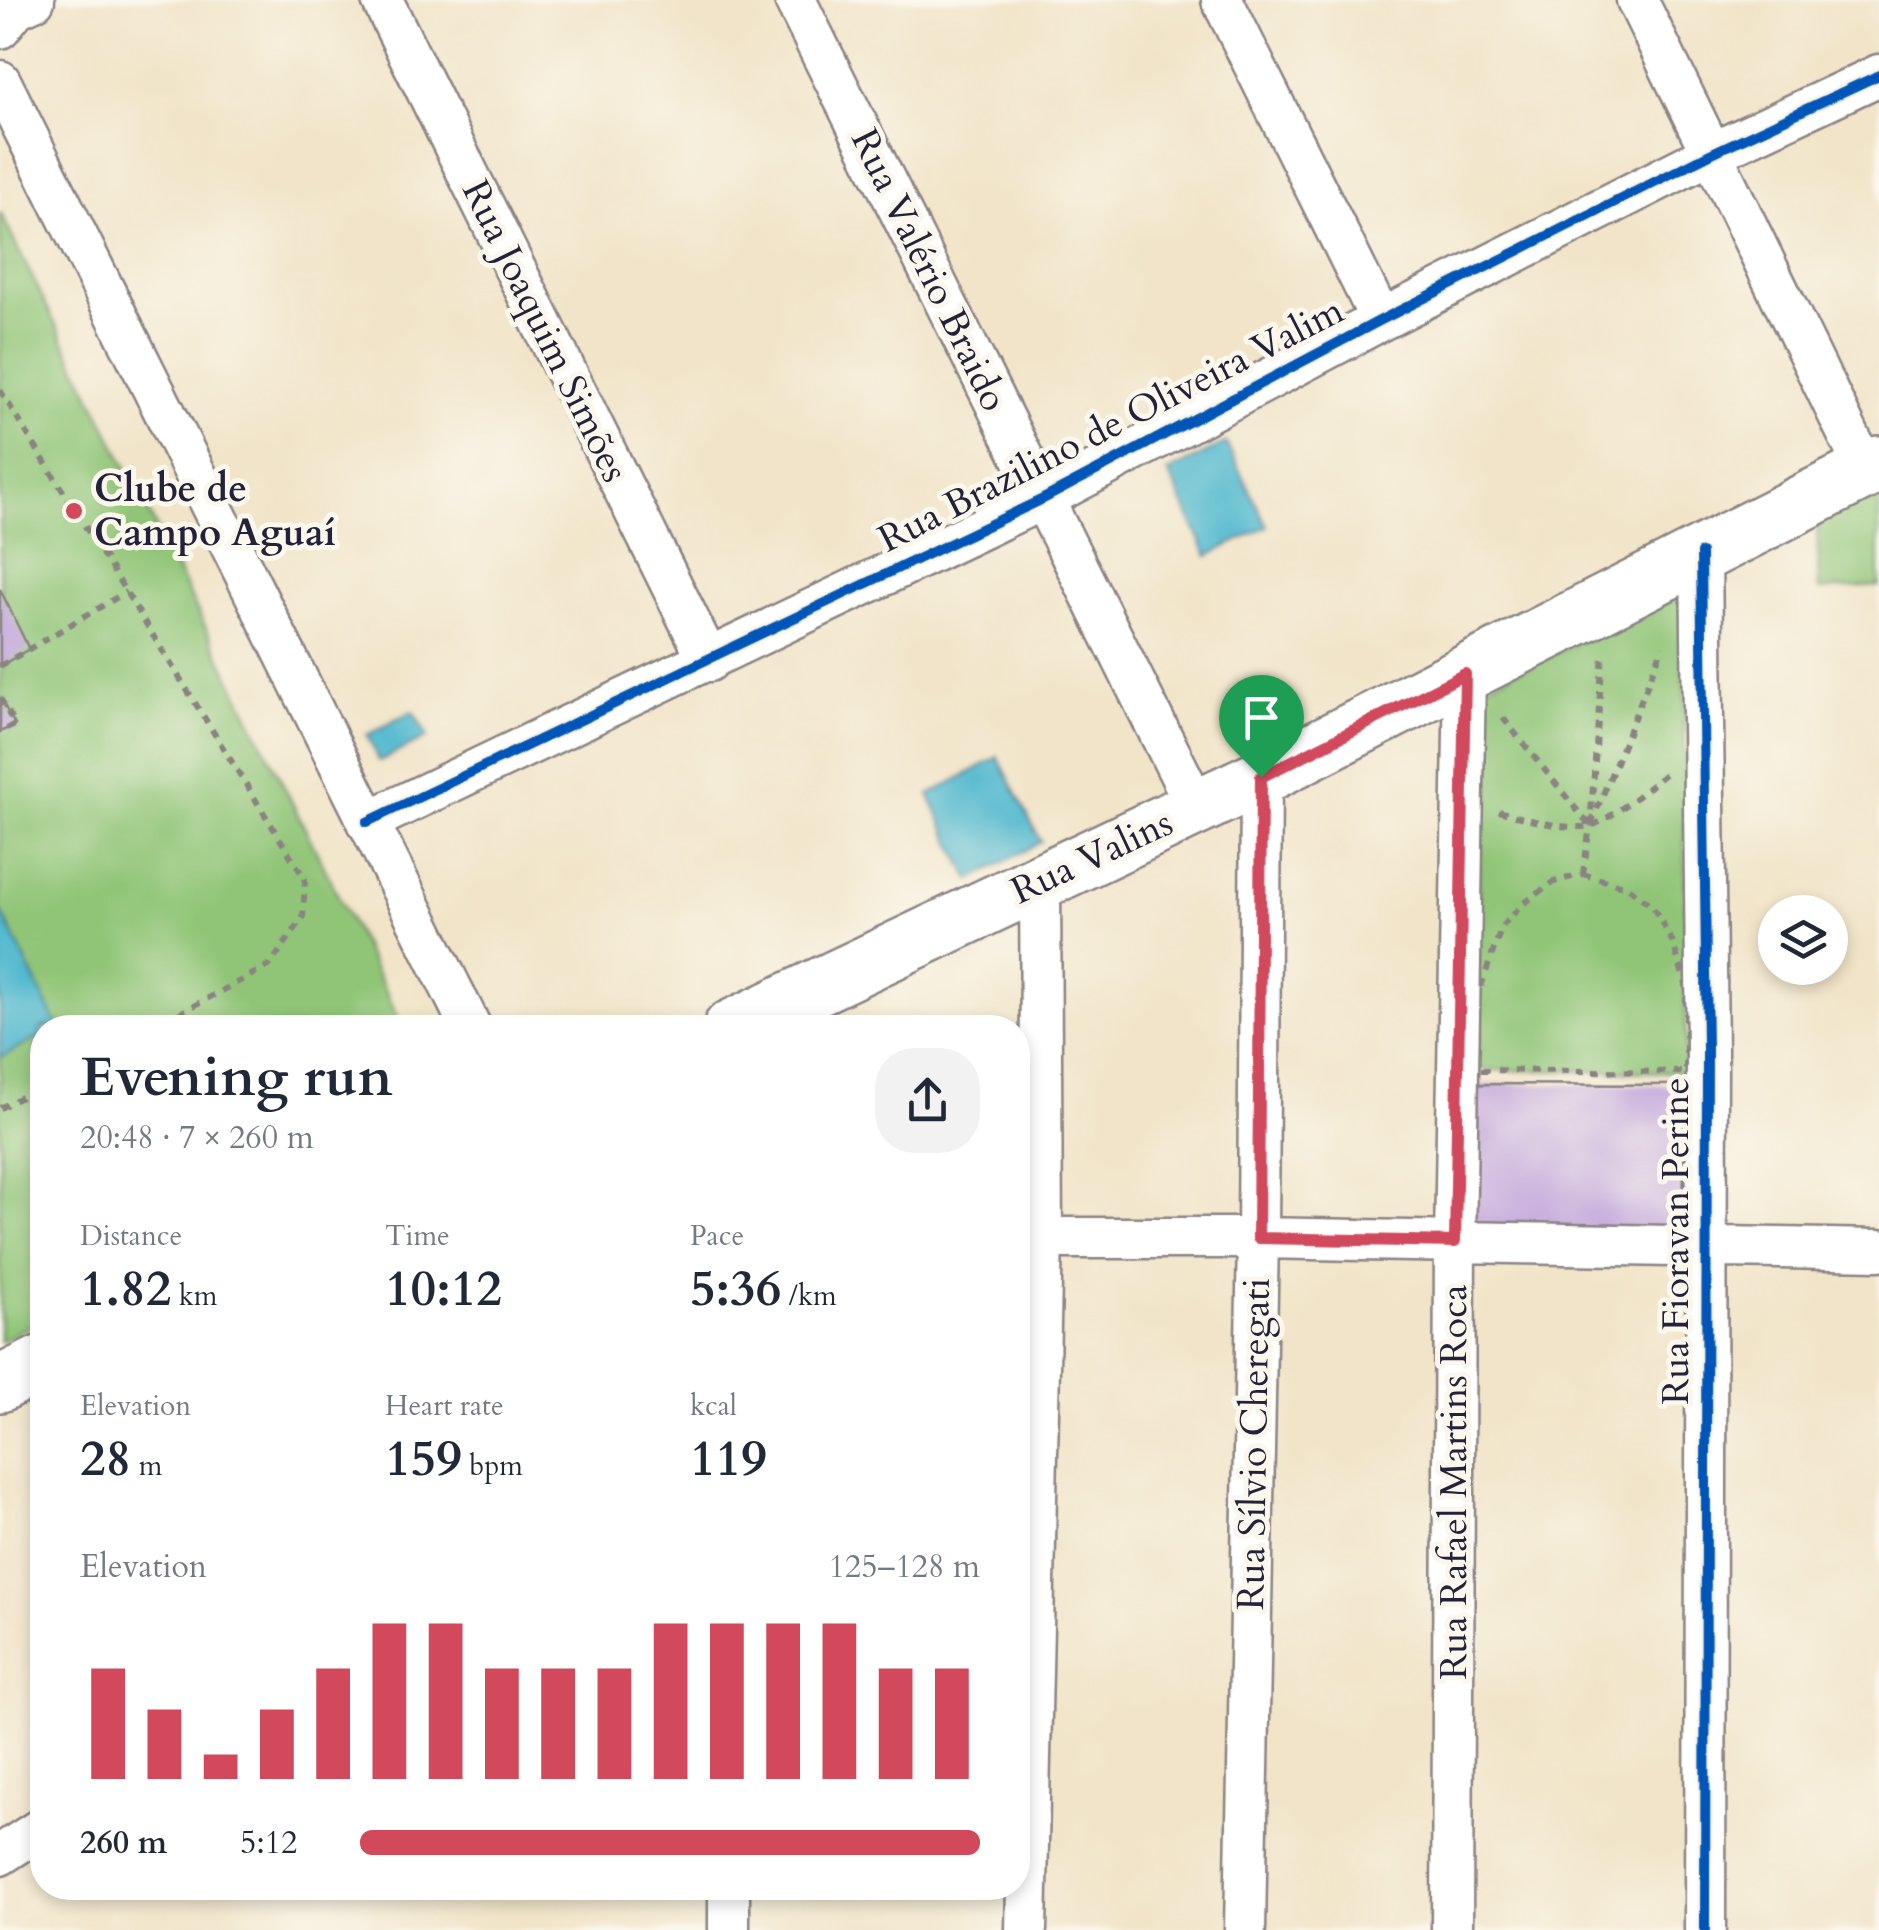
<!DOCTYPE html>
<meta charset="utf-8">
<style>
:root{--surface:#fff;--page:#f2f2f3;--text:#1f2937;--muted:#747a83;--accent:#d1495b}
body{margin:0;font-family:Cardo,serif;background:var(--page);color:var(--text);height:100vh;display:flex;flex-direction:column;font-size:38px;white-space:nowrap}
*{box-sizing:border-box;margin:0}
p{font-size:32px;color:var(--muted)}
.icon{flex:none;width:55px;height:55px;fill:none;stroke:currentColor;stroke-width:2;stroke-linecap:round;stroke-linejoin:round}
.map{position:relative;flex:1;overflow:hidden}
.side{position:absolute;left:30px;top:1015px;width:1000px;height:885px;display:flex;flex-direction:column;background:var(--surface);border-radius:40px;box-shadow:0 5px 15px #0003}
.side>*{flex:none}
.tools{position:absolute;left:1758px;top:895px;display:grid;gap:20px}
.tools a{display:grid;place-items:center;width:90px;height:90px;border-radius:50%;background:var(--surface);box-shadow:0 5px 15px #0003;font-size:50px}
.pin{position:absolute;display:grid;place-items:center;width:85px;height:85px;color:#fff;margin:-102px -42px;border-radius:50% 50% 50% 0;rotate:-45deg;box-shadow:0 0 10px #0007}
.pin .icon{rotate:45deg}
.round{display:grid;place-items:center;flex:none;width:105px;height:105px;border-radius:40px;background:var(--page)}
.head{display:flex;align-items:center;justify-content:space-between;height:170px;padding:0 50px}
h1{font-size:55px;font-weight:600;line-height:75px}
.stats{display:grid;grid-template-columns:repeat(3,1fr);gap:15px;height:170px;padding:10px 50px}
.stats div{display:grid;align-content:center}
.stats b{font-size:50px;font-weight:600}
.stats small{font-size:28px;font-weight:400}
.stats p{font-size:28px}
.chart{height:280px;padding:20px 50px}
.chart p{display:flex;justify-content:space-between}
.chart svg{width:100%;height:180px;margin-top:10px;stroke:var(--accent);stroke-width:6}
ul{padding:0 50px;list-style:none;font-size:32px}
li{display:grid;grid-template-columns:160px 120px 1fr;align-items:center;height:75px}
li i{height:25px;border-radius:12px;background:var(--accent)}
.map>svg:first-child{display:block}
.green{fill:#90c577;stroke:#597459;stroke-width:2.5}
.water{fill:#50b8ce;stroke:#396d84;stroke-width:2.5}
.building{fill:#b99ad9}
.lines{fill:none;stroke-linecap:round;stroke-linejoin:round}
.street-casing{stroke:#8a8382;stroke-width:45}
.secondary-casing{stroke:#8a8382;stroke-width:60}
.path{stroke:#8a8382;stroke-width:6;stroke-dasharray:8 8;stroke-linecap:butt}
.street{stroke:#fff;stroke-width:40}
.secondary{stroke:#fff;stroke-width:55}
.cycleway-casing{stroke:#fbf7ec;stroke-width:16}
.cycleway{stroke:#0057b8;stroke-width:10}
.route-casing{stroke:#fff;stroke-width:20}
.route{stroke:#d1495b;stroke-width:12}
.poi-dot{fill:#d1495b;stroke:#fbf7ec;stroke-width:4}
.labels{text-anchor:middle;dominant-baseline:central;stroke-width:10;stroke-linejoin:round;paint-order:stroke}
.street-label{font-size:38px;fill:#22223b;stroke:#fbf7ec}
.poi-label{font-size:38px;font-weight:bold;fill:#22223b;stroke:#fbf7ec;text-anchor:start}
</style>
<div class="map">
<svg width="1879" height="1930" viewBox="0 0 1879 1930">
<rect width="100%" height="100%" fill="#fbf7ec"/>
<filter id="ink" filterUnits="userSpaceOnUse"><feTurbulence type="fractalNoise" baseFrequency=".01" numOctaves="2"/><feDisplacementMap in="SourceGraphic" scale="20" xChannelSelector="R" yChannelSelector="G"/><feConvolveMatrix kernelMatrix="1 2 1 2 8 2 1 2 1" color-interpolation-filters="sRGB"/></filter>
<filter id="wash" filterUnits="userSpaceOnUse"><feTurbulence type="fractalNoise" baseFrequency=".0048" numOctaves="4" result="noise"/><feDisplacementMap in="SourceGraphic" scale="40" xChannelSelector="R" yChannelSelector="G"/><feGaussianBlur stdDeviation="2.25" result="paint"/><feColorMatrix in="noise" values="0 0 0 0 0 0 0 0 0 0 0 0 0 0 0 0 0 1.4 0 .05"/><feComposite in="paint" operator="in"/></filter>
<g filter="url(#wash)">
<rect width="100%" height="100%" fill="#f1e4c8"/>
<path class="green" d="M0 212 403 1027 42 1028V1320L0 1342Z
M1879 491V586L1819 590 1817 518Z
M1684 593 1686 1072 1477 1070 1480 688Z"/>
<path class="water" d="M1226 443 1267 526 1208 556 1168 472Z
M413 711 428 737 379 761 367 735Z
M998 757 1041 842 970 880 929 795Z
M0 908 58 1027 42 1028V1036L0 1058Z"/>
<g id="blocks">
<path class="building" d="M0 589 29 649 0 666Z
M0 698 15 725 0 732Z
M1475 1084 1685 1085 1683 1229H1470Z"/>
</g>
</g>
<g filter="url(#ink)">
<use href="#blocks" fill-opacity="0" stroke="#8a8382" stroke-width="2.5"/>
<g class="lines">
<g class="street-casing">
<path id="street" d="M382 0 709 661
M795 0 1197 808
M1222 0 1381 320
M1637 0 1865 469
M0 28 16 8 34 0
M0 81 471 1028
M1701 553 1707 1051 1705 1930
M367 822 1043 499 1381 320 1710 154 1879 75
M1042 1238H1258L1879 1250
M0 1855 42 1828
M729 1930V1888
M1026 1930 1042 1238 1040 881
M1245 1930 1258 1238 1261 777
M1452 1930 1455 1242 1465 674"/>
</g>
<g class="secondary-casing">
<path id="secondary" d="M731 1028 1261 777 1879 464
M0 1384 42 1363"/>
</g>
<path class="path" d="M0 390 305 879 303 918 270 965 152 1028
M0 666 126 592
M0 698 15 725 0 732
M1503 718 1589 825
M1499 811C1521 818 1567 831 1590 826 1611 820 1650 786 1667 772
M1591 824 1663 646
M1583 874 1629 888 1653 907 1672 941 1686 984V1072L1477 1070V998L1502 926 1523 904 1554 882Z
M1583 874 1590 826 1603 655
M0 1108 42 1086"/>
<use href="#street" class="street"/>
<use href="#secondary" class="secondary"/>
<g class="cycleway-casing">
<path id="cycleway" d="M1701 553 1707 1051 1705 1930
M367 822 1043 499 1381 320 1710 154 1879 75"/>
</g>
<use href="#cycleway" class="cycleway"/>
</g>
</g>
<g class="lines" filter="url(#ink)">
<g class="route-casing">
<path id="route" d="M1465 674 1455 1242 1258 1238 1261 777Z"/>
</g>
<use href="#route" class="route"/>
</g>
<circle class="poi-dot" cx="74" cy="511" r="10"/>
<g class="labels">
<g class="street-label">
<text transform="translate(929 270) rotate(64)">Rua Valério Braido</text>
<text transform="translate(545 331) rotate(64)">Rua Joaquim Simões</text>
<text transform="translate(1111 425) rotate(-27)">Rua Brazilino de Oliveira Valim</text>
<text transform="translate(1092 857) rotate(-25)">Rua Valins</text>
<text transform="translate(1676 1241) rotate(-90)">Rua Fioravan Perine</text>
<text transform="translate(1254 1444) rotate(-89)">Rua Sílvio Cheregati</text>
<text transform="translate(1454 1482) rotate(-90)">Rua Rafael Martins Roca</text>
</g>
<g class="poi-label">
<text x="94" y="489">Clube de<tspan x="94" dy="44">Campo Aguaí</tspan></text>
</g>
</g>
</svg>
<div class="tools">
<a><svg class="icon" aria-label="layers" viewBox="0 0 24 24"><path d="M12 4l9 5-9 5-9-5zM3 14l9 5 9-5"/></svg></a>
</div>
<div class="pin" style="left:1261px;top:777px;background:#1e9e55"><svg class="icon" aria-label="arrive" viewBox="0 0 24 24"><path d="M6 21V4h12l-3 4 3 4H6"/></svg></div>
<section class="side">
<div class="head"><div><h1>Evening run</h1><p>20:48 · 7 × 260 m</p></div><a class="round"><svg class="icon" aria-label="share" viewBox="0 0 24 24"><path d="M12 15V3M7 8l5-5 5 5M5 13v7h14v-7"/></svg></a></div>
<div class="stats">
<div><p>Distance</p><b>1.82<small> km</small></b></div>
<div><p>Time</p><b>10:12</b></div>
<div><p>Pace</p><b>5:36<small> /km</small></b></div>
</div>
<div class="stats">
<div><p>Elevation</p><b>28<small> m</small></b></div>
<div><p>Heart rate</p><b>159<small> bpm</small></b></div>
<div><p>kcal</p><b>119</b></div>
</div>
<div class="chart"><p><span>Elevation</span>125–128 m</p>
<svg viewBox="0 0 160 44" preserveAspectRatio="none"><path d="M5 44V17M15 44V27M25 44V38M35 44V27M45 44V17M55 44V6M65 44V6M75 44V17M85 44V17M95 44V17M105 44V6M115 44V6M125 44V6M135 44V6M145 44V17M155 44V17"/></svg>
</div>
<ul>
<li><b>260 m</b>5:12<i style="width:100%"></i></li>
</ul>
</section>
</div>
